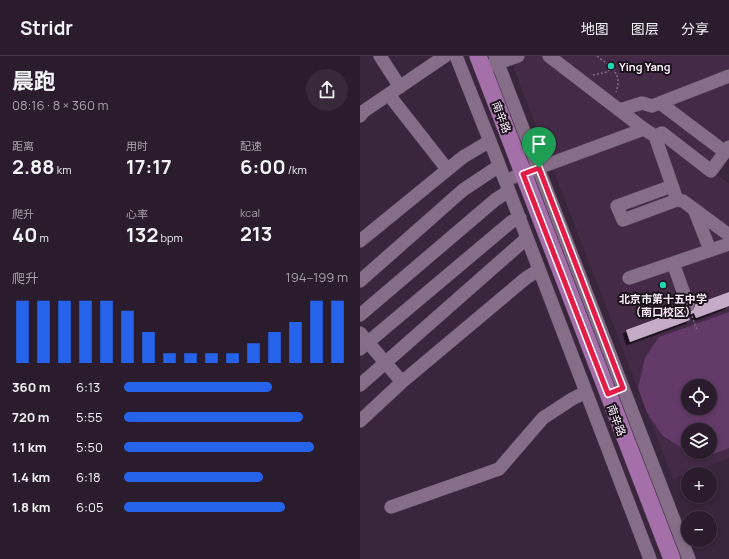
<!DOCTYPE html>
<html lang="zh">
<meta charset="utf-8">
<style>
:root{--surface:#2b1c2d;--page:#372939;--text:#f1f3f6;--muted:#a6a1aa;--line:#473a49;--accent:#2563eb}
body{margin:0;font-family:Manrope,"Noto Sans SC",sans-serif;background:var(--page);color:var(--text);height:100vh;display:flex;flex-direction:column;font-size:15px;white-space:nowrap}
*{box-sizing:border-box;margin:0}
p{font-size:13px;color:var(--muted)}
.icon{flex:none;width:22px;height:22px;fill:none;stroke:currentColor;stroke-width:2;stroke-linecap:round;stroke-linejoin:round}
.map{position:relative;flex:1;overflow:hidden}
.drawer{display:flex;flex-direction:column;background:var(--surface);width:360px}
.drawer>*{flex:none}
.fabs{position:absolute;left:321px;top:323px;display:grid;gap:8px}
.fabs a{display:grid;place-items:center;width:36px;height:36px;border-radius:50%;background:var(--surface);box-shadow:0 2px 6px #0003,0 0 0 1px var(--line);font-size:20px}
.pin{position:absolute;display:grid;place-items:center;width:34px;height:34px;color:#fff;margin:-41px -17px;border-radius:50% 50% 50% 0;rotate:-45deg;box-shadow:0 0 4px #0007}
.pin .icon{rotate:45deg}
.round{display:grid;place-items:center;flex:none;width:42px;height:42px;border-radius:21px;background:var(--page)}
.overview{display:flex;align-items:center;justify-content:space-between;height:68px;padding:0 12px}
h1{font-size:22px;font-weight:700;line-height:30px}
.stats{display:grid;grid-template-columns:repeat(3,1fr);gap:6px;height:68px;padding:4px 12px}
.stats div{display:grid;align-content:center}
.stats b{font-size:20px;font-weight:700}
.stats small{font-size:11px;font-weight:400}
.stats p{font-size:11px}
.chart{height:112px;padding:8px 12px}
.chart p{display:flex;justify-content:space-between}
.chart svg{width:100%;height:72px;margin-top:4px;stroke:var(--accent);stroke-width:6}
ul{padding:0 12px;list-style:none;font-size:13px}
li{display:grid;grid-template-columns:64px 48px 1fr;align-items:center;height:30px}
li i{height:10px;border-radius:5px;background:var(--accent)}
header{display:flex;align-items:center;gap:24px;box-sizing:border-box;height:56px;padding:0 20px;background:var(--surface);border-bottom:1px solid var(--line)}
header strong{font-size:19px}
nav{display:flex;gap:22px;margin-inline-start:auto;font-size:14px}
main{display:flex;flex:1;min-height:0}
.map>svg:first-child{display:block}
.built{fill:#442a47;fill-rule:evenodd}
.green{fill:#633a68;fill-rule:evenodd}
.building{fill:#c5abc8;filter:url(#shadow)}
.lines{fill:none;stroke-linecap:round;stroke-linejoin:round}
.minor-casing{stroke:#554357;stroke-width:14}
.major-casing{stroke:#554357;stroke-width:18}
.path{stroke:#7f6d81;stroke-width:1.5;stroke-dasharray:2 2;stroke-linecap:butt}
.minor{stroke:#866e88;stroke-width:13}
.major{stroke:#a56faa;stroke-width:17}
.route-casing{stroke:#fff;stroke-width:8}
.route{stroke:#e11d48;stroke-width:5}
.poi-dot{fill:#22d5af;stroke:#1b121c;stroke-width:1.5}
.labels{text-anchor:middle;dominant-baseline:central;stroke-width:4;stroke-linejoin:round;paint-order:stroke}
.poi-label{font-size:11px;font-weight:bold;fill:#fceefd;stroke:#1b121c;text-anchor:start}
.street-label{font-size:11px;fill:#fceefd;stroke:#1b121c}
</style>
<header>
<strong>Stridr</strong>
<nav><a>地图</a><a>图层</a><a>分享</a></nav>
</header>
<main>
<section class="drawer">
<div class="overview"><div><h1>晨跑</h1><p>08:16 · 8 × 360 m</p></div><a class="round"><svg class="icon" aria-label="share" viewBox="0 0 24 24"><path d="M12 15V3M7 8l5-5 5 5M5 13v7h14v-7"/></svg></a></div>
<div class="stats">
<div><p>距离</p><b>2.88<small> km</small></b></div>
<div><p>用时</p><b>17:17</b></div>
<div><p>配速</p><b>6:00<small> /km</small></b></div>
</div>
<div class="stats">
<div><p>爬升</p><b>40<small> m</small></b></div>
<div><p>心率</p><b>132<small> bpm</small></b></div>
<div><p>kcal</p><b>213</b></div>
</div>
<div class="chart"><p><span>爬升</span>194–199 m</p>
<svg viewBox="0 0 160 44" preserveAspectRatio="none"><path d="M5 44V6M15 44V6M25 44V6M35 44V6M45 44V6M55 44V12M65 44V25M75 44V38M85 44V38M95 44V38M105 44V38M115 44V32M125 44V25M135 44V19M145 44V6M155 44V6"/></svg>
</div>
<ul>
<li><b>360 m</b>6:13<i style="width:66%"></i></li>
<li><b>720 m</b>5:55<i style="width:80%"></i></li>
<li><b>1.1 km</b>5:50<i style="width:85%"></i></li>
<li><b>1.4 km</b>6:18<i style="width:62%"></i></li>
<li><b>1.8 km</b>6:05<i style="width:72%"></i></li>
</ul>
</section>
<div class="map">
<svg width="369" height="503" viewBox="0 0 369 503">
<defs>
<filter id="shadow"><feDropShadow dx="-3.5" dy="3.5" stdDeviation="0" flood-color="#0009"/></filter>
</defs>
<rect width="100%" height="100%" fill="#39253c"/>
<path class="built" d="M149 0H369V97L352 116 369 127V402L313 423ZM328 330H350V352H328ZM328 374H350V396H328Z"/>
<path class="green" d="M369 256V392L354 398 346 396H350V374H328V395H327L303 380 287 357 278 332 285 302 299 281ZM328 330H350V352H328Z"/>
<path class="building" d="M369 236V250L336 262 334 257 328 259 330 264 270 286 266 274Z"/>
<g class="lines">
<g class="minor-casing">
<path id="minor" d="M20 0 40 31
M96 0 133 93 290 503
M135 0 329 503
M189 0 284 73
M129 10 158 0
M29 39 87 113
M300 47 365 96 369 91
M260 54 282 47 292 50 369 20
M0 60 4 55 85 0
M295 80 302 77 351 115 365 96
M154 121 284 73 295 80 317 144 263 164 257 150 312 130
M317 144 323 145 369 179
M334 153 350 194
M0 185 103 101 130 85
M313 207 328 249
M269 222 369 188
M0 225 103 134 139 110
M0 259 135 144 149 135
M0 277 42 326
M0 293 151 166 160 162
M0 329 167 182
M0 365 42 326 166 222 179 214
M31 451 139 413 183 362 212 343 226 336"/>
</g>
<g class="major-casing">
<path id="major" d="M118 0 312 503"/>
</g>
<path class="path" d="M237 0C251 11 263 17 256 36
M233 19 247 16 252 12
M332 260 337 274"/>
<use href="#minor" class="minor"/>
<use href="#major" class="major"/>
</g>
<g class="lines">
<g class="route-casing">
<path id="route" d="M179 112 263 332 248 338 163 118Z"/>
</g>
<use href="#route" class="route"/>
</g>
<g class="poi-dot">
<circle cx="251" cy="10" r="4"/>
<circle cx="303" cy="229" r="4"/>
</g>
<g class="labels">
<g class="poi-label">
<text x="259" y="10">Ying Yang</text>
<text x="303" y="242" text-anchor="middle">北京市第十五中学<tspan x="303" dy="13">（南口校区）</tspan></text>
</g>
<g class="street-label">
<text transform="translate(142 61) rotate(69)">南辛路</text>
<text transform="translate(257 364) rotate(69)">南辛路</text>
</g>
</g>
</svg>
<div class="fabs">
<a><svg class="icon" aria-label="locate" viewBox="0 0 24 24"><circle cx="12" cy="12" r="6"/><path d="M12 2v4M12 18v4M2 12h4M18 12h4"/></svg></a>
<a><svg class="icon" aria-label="layers" viewBox="0 0 24 24"><path d="M12 4l9 5-9 5-9-5zM3 14l9 5 9-5"/></svg></a>
<a>+</a>
<a>−</a>
</div>
<div class="pin" style="left:179px;top:112px;background:#1e9e55"><svg class="icon" aria-label="arrive" viewBox="0 0 24 24"><path d="M6 21V4h12l-3 4 3 4H6"/></svg></div>
</div>
</main>
